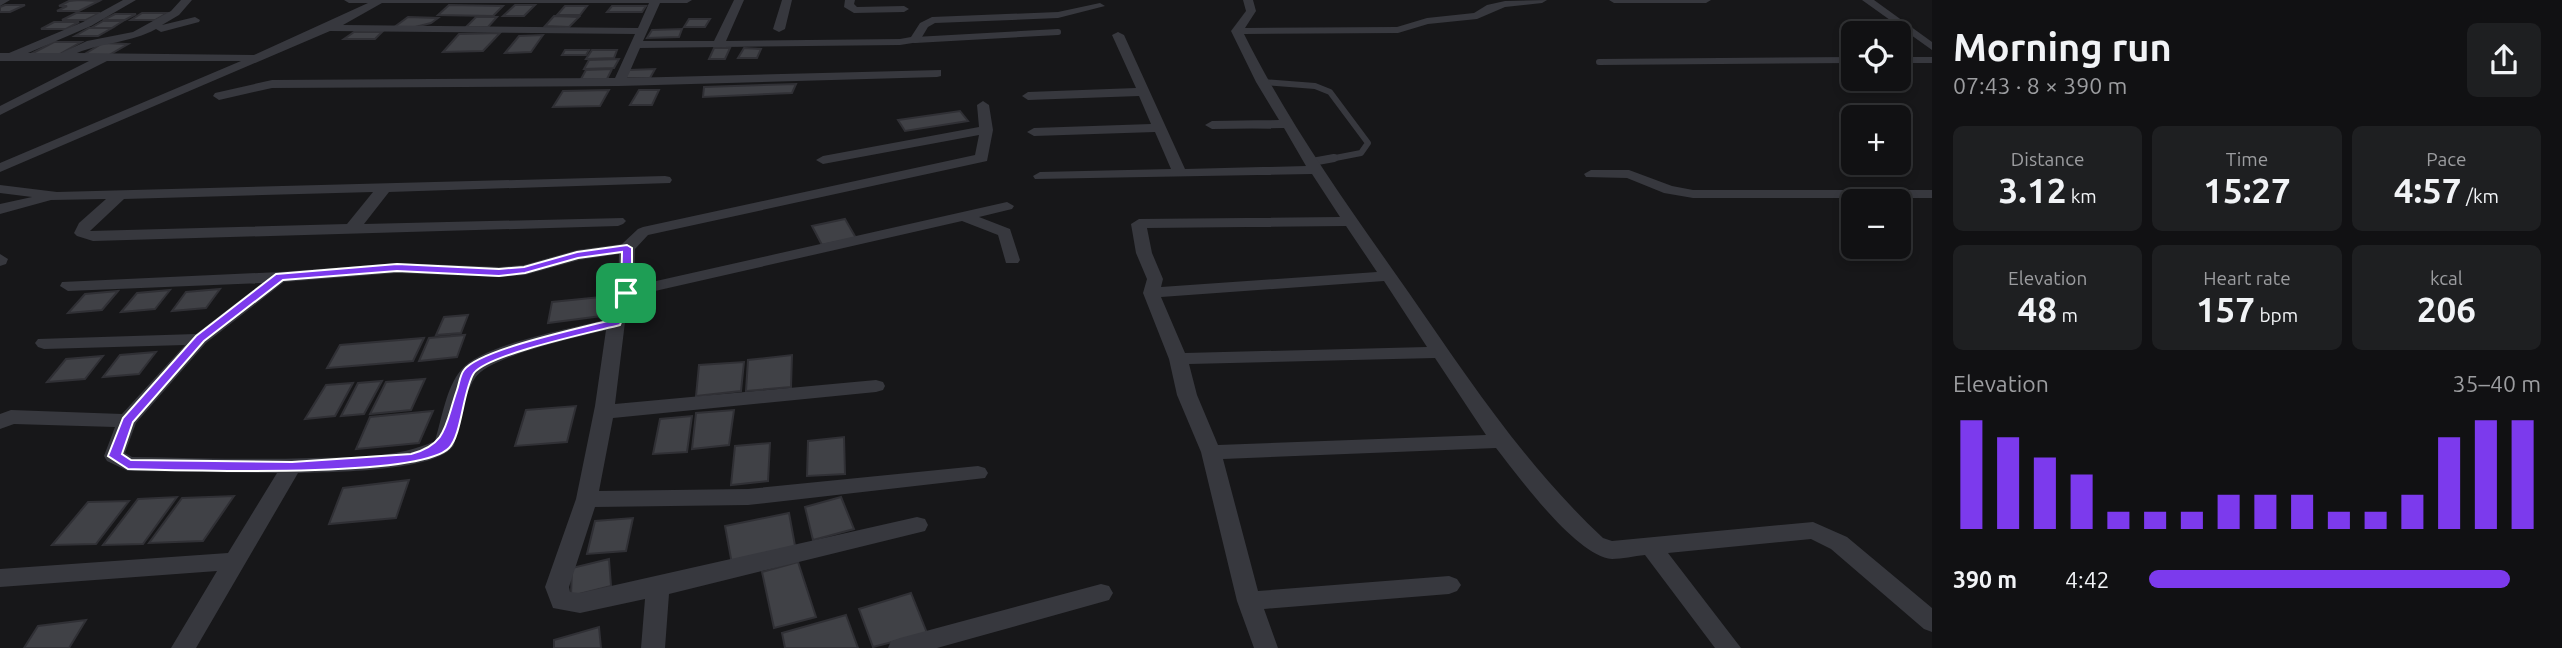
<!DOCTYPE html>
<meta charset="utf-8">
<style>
:root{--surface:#111113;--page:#1e1f21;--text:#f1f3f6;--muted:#9c9da0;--line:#303133;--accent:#7c3aed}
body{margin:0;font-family:Ubuntu,sans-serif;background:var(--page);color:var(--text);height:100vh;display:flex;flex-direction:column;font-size:26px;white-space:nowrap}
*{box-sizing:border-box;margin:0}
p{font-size:23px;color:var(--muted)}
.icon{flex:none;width:38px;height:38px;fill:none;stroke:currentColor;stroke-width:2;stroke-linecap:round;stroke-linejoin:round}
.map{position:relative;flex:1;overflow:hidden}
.drawer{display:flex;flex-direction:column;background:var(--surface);width:630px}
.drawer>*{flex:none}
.buttons{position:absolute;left:1841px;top:21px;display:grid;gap:14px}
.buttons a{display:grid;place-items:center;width:70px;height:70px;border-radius:10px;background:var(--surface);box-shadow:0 4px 10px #0003,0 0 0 2px var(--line);font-size:35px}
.pin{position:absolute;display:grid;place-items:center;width:60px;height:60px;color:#fff;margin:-30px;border-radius:14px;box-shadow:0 4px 10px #0006}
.round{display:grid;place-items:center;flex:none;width:74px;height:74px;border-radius:10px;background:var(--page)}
.head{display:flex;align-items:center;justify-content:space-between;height:119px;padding:0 21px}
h1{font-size:38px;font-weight:600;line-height:52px}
.stats{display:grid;grid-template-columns:repeat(3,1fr);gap:10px;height:119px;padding:7px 21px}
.stats div{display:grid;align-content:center;border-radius:10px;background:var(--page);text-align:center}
.stats b{font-size:35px;font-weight:600}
.stats small{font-size:19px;font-weight:400}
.stats p{font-size:19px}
.chart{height:196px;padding:14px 21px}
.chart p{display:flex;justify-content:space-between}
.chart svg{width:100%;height:126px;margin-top:7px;stroke:var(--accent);stroke-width:6}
ul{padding:0 21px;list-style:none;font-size:23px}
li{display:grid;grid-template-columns:112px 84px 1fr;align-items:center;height:52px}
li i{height:18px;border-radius:9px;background:var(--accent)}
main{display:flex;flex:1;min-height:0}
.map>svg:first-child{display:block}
.building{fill:#404146;stroke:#303035;stroke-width:2}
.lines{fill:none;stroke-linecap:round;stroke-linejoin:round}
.service-far1{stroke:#37383e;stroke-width:6}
.service{stroke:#37383e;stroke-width:8}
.minor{fill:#37383e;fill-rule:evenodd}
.route{fill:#7c3aed;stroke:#fff;stroke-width:2;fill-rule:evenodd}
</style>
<main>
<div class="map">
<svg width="1932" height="648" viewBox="0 0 1932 648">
<rect width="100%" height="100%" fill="#171719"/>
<path class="building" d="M69 1 79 0 99 1 79 11H57L67 6H59Z
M5 5H25L10 12H0V7Z
M449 5 503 6 493 16 438 15Z
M515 5H535L524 16H503Z
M565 6H587L580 15H557Z
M612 6H646L642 12H607Z
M76 13H100L86 20H62Z
M142 13H167L155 20H131Z
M115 14H136L125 20H103Z
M554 16 579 17 569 27 545 26Z
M408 17 438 18 431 23 411 28H393Z
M476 17H497L488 27H466Z
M689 19H710L705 27H684Z
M103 21H123L112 28H91Z
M54 22H79L66 29H41Z
M89 28H112L98 36H75Z
M682 29 679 37 647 38 652 30Z
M354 32H382L375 39H344Z
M500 33 483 51 443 52 459 34Z
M543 35 531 52 505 53 519 36Z
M54 42H81L58 55H29Z
M103 43 128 44 109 55H83Z
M714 48H730L725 59H709Z
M744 48 761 49 757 58H738Z
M565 50H589L586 55H562Z
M592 50H617L614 58 586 59Z
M619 59 614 68 584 69 589 60Z
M612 69 607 79H581L586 70Z
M655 69 650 78H625L629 70Z
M796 84 792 93 703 97 704 87Z
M609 90 600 106 553 107 563 91Z
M639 90H659L652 105H630Z
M960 111 968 121 905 131 898 120Z
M845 219 856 238 822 245 812 226Z
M220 289 206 308 172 311 186 292Z
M170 290 155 309 121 312 137 293Z
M118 291 102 310 68 313 85 294Z
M610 296 609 315 548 323 552 302Z
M468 315 461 333 436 335 444 317Z
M465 335 457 357 419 361 429 338Z
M424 338 413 361 327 368 340 345Z
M156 352 139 374 103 377 120 355Z
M792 355 791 387 746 391 748 360Z
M103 356 85 379 47 382 66 359Z
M744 362 741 391 696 396 699 365Z
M425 379 411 410 370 414 386 382Z
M382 381 364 414 341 416 358 383Z
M353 383 335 416 305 419 326 385Z
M576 406 567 442 515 446 526 410Z
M734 410 729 445 692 449 696 413Z
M433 411 419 443 356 449 370 417Z
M692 416 687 452 653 454 660 419Z
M844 437 845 474 807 476 808 441Z
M770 443 768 481 731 485 735 446Z
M409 480 396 518 329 524 343 488Z
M234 496 203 541 149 543 182 498Z
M177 497 143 544 103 545 138 499Z
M841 497 854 529 813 540 805 507Z
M129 501 96 544 52 545 88 502Z
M789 513 796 551 732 564 725 526Z
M633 518 626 551 587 554 595 521Z
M609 559 611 586 571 596 572 568Z
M798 562 816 617 774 628 762 572Z
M911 593 927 633 873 647 859 609Z
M846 615 858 648H785L782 633Z
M86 620 69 648H24L38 626Z
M599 627 601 648H554V640Z"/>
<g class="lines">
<path class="service-far1" d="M915 40 1058 32
M1899 60H1932
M1599 62 1853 60
M1262 82 1315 86 1330 92 1368 143 1361 153 1325 160"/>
<path class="service" d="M1312 162 1334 158"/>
<path class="minor" d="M0 0H10L0 6Z
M123 0H136L91 26 28 53H61L87 41 133 32 171 11 181 0H192L179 15 162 25 195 17 200 20 199 22 161 32 156 29C131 43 103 42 77 53L254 55 368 3H349L344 0H692L687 3H660L643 41H714L734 0H744L726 41 900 39 911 37 920 23 932 17 1058 12 1100 3 1105 6 1058 18 935 23 928 27 919 42 900 45 640 48 627 78 941 70V76L937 77 619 86 272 88 219 100 213 96 215 93 272 80 615 78 635 34 330 31 0 172V163L241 61H107L0 115V106L89 61H0V53H9L83 22ZM382 3H649L638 28 343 25Z
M782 0H792L785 29 779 32 773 29Z
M845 0H855L854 4 857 7 904 6 909 9 904 12 854 13 844 7Z
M1243 0H1253L1256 11 1245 28 1397 27 1427 18 1474 13 1487 5 1505 1 1547 0 1542 3 1505 7 1477 19 1428 24 1398 33 1244 34C1290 126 1350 209 1409 293 1470 381 1525 465 1603 538L1612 541 1813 522 1847 537 1932 608V632L1924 629 1831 549 1811 539 1668 553 1741 648H1715L1645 555C1634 556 1622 559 1612 559 1576 556 1518 476 1496 448L1223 459 1258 591 1449 576 1457 579 1461 585 1457 591 1449 594 1264 609 1278 648H1254L1237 601 1201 452 1177 395 1169 359 1143 293 1147 279 1136 253 1131 224 1139 219 1340 217 1312 174 1035 179 1033 176 1040 172 1171 169 1155 132 1034 136 1027 132 1034 128 1151 124 1139 96 1028 100 1022 96 1028 92 1136 88 1112 35 1118 32 1124 35 1185 169 1306 166 1284 128 1212 129 1205 125 1212 121 1279 120 1256 82 1231 31 1246 11ZM1346 226 1377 272 1161 287 1163 279 1152 253 1147 228ZM1384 281 1427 347 1185 353 1161 297ZM1435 358 1486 435 1218 445 1197 395 1189 364Z
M1609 0H1711L1706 3H1614Z
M1862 0H1874L1932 42V50Z
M983 101 989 105 993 130 987 161 648 235 635 249 634 286 1007 202 1014 206 1012 209 979 217 1010 229 1020 260 1018 263H1006L998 235 962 221 633 296 625 322 615 404 876 380 883 382 885 386 883 390 876 392 613 418 599 491 748 489 978 466 985 468 988 473 985 478 748 505 595 507 569 587 570 592 580 593 917 517 925 519 928 525 925 531 669 594 665 648H641L645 599 580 613 553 608 545 587 576 499 595 406 606 330C579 337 489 356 475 378 463 396 460 424 454 445 438 472 329 472 298 473L196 648H171L217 571 0 587V569L228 553 277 473 128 471 107 461 104 456 115 427 14 424 0 429V414L11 410 122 414 185 345 44 349 38 347 35 343 38 339 196 334 262 283 68 291 60 286 62 282 280 272 397 263 500 267 524 265 577 250 622 244 638 229 643 227 975 155 979 135 823 164 816 160 823 156 979 127 977 105ZM619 254 618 293 608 319C575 328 481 344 461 370 446 388 442 418 435 441 398 458 355 457 314 458 253 460 192 458 132 457L125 453 136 423 206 343 284 282 397 273 500 277 525 275 579 260Z
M1591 170H1629L1672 186 1693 190H1932V198H1693L1664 193 1627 178 1586 177 1584 174Z
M665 176 670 177 672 180 670 183 389 192 364 224 623 218 626 221 623 224 618 226 93 241 77 236 74 233 79 223 106 199 51 200 0 214V204L32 197 0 193V185L57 192ZM373 192 347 224 90 231 124 199Z
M0 254 8 259 6 264 0 266Z
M1101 584 1109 586 1113 593 1109 600 937 648H888L891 641 900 638Z"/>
</g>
<path class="route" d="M627 245 632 248V293L620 325C593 332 489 354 474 373 463 389 462 435 449 448 419 479 180 470 128 469L108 456 123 418 196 336 276 274 397 264 499 269 524 267 577 252ZM622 252 621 293 611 320C582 328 480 349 464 370 460 375 459 384 457 390 445 424 448 444 411 454L292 462 131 460 122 454 133 422 204 341 283 280 397 271 499 276 525 273 578 258Z"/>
</svg>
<div class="buttons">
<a><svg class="icon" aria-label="locate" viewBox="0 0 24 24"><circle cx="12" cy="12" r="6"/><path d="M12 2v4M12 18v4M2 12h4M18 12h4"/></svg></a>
<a>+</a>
<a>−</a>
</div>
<div class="pin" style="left:626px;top:293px;background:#1e9e55"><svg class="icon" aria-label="arrive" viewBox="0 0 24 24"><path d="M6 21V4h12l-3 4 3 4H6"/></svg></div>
</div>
<section class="drawer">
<div class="head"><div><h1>Morning run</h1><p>07:43 · 8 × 390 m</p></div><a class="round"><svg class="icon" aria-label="share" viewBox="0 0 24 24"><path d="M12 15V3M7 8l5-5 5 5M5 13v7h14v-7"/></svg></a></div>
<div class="stats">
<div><p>Distance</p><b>3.12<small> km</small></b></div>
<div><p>Time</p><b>15:27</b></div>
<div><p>Pace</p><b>4:57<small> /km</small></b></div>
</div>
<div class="stats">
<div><p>Elevation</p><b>48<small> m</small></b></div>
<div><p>Heart rate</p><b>157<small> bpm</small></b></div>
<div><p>kcal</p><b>206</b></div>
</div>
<div class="chart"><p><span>Elevation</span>35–40 m</p>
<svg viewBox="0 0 160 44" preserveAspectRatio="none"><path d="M5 44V6M15 44V12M25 44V19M35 44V25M45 44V38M55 44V38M65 44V38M75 44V32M85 44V32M95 44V32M105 44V38M115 44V38M125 44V32M135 44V12M145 44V6M155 44V6"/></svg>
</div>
<ul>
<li><b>390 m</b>4:42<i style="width:92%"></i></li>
</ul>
</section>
</main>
